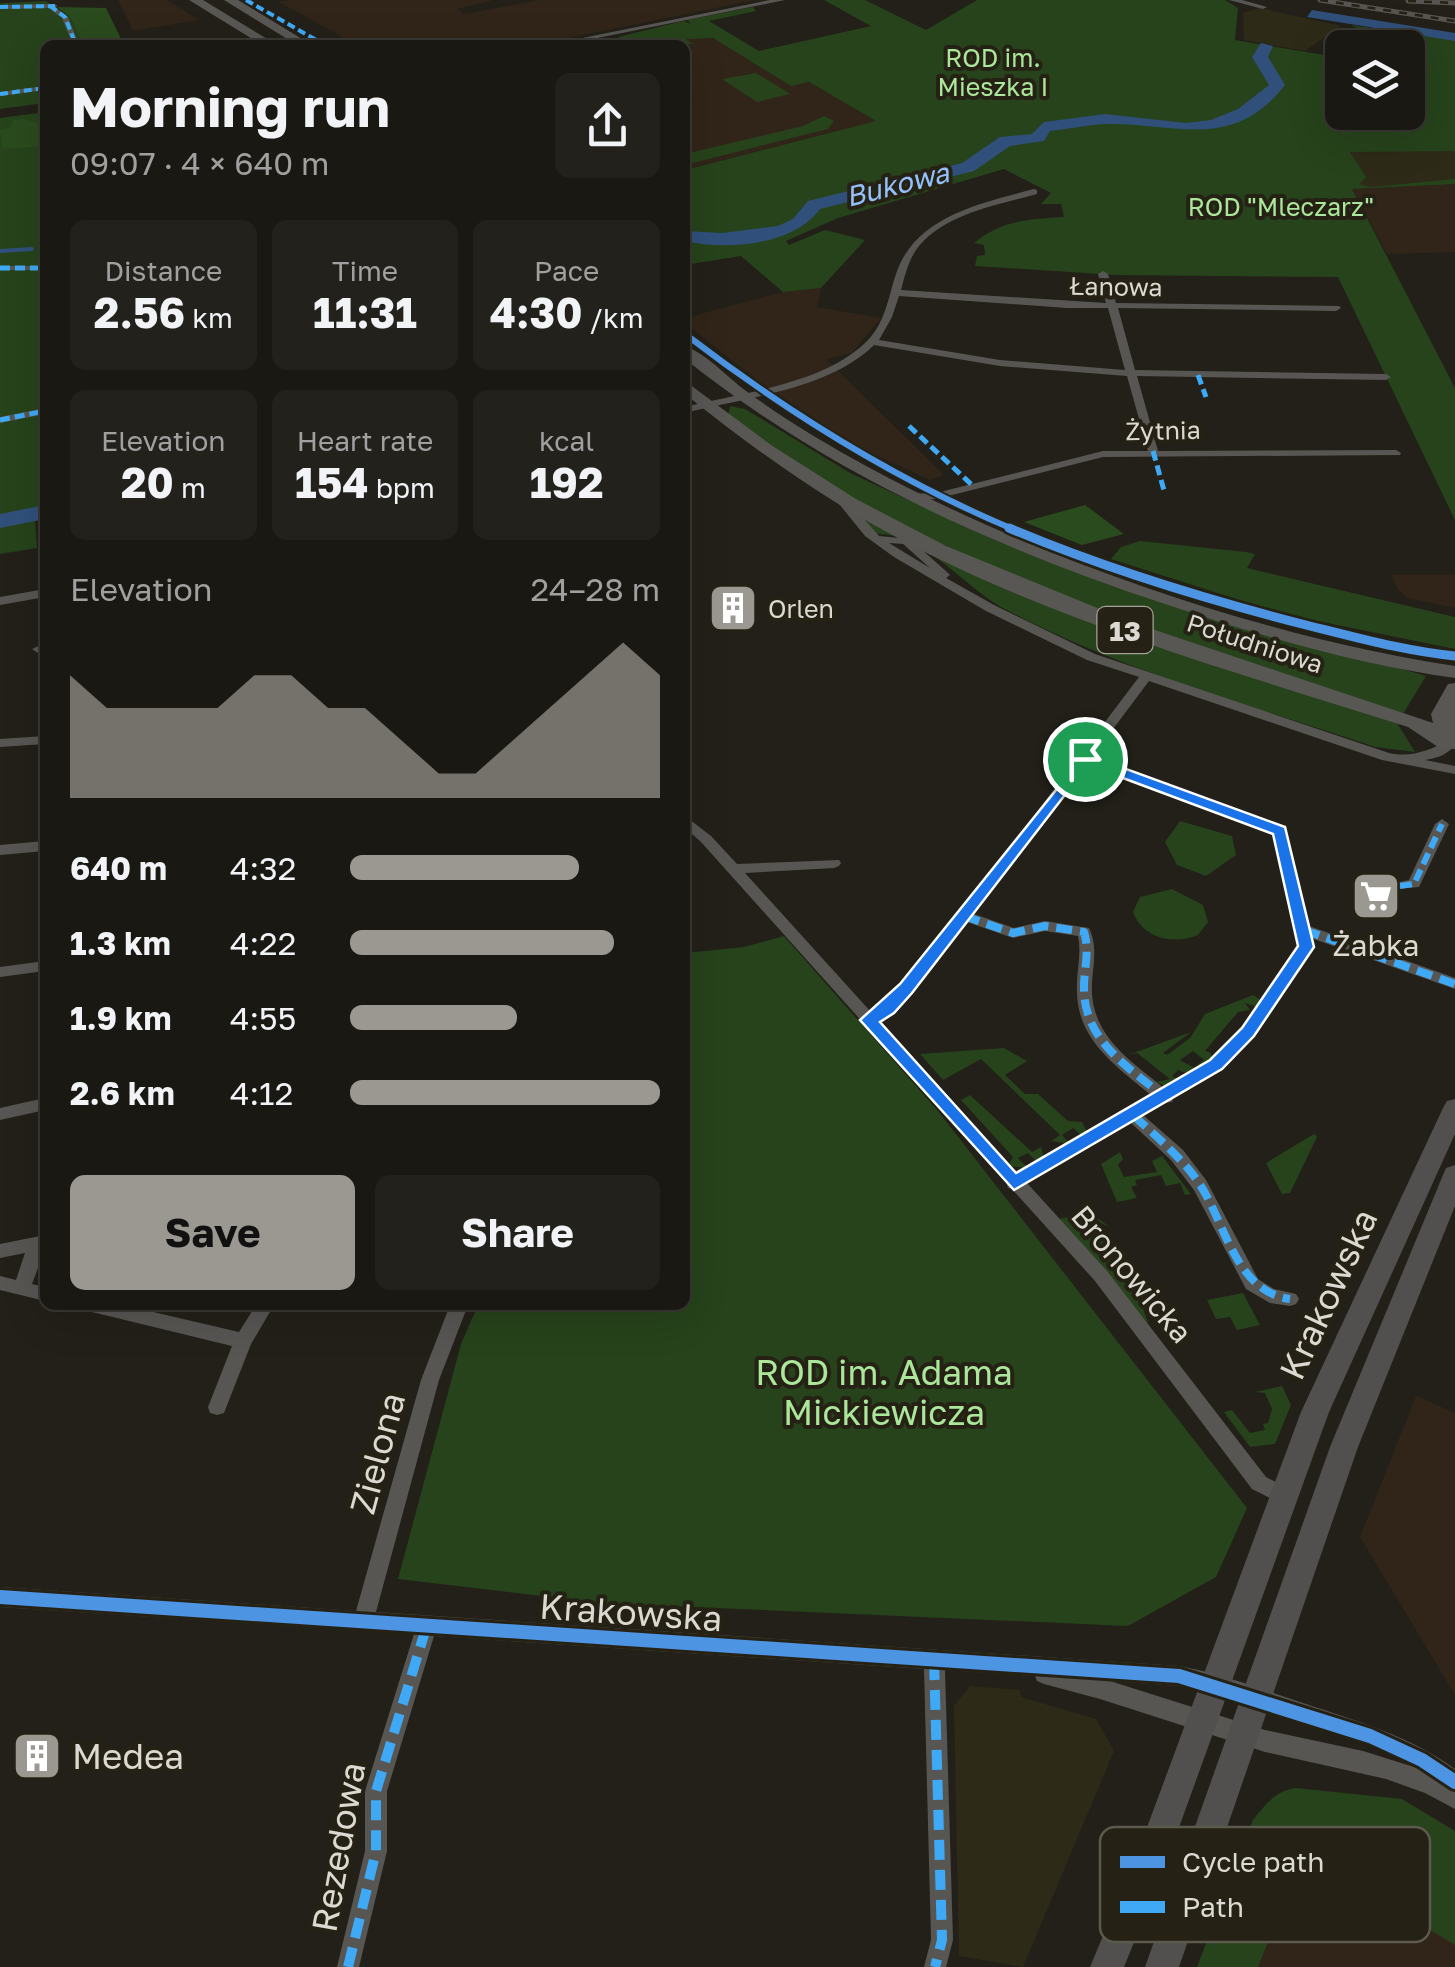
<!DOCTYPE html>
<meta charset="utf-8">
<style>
:root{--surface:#1a1812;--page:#23211b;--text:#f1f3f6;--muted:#9fa09f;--line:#383732;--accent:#9a9890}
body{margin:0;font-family:"Golos Text",sans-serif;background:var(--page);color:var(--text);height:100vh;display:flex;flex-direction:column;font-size:38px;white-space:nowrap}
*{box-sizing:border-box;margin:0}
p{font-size:32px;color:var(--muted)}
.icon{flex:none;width:55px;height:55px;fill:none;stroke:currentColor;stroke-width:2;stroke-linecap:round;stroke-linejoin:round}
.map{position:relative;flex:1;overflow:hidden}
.side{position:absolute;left:40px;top:40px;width:650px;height:1270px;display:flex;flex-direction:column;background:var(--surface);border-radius:15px;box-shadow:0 10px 40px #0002,0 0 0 2px var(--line)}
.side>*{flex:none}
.buttons{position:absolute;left:1325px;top:30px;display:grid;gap:20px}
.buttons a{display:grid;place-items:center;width:100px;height:100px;border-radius:15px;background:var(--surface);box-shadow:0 10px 40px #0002,0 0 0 2px var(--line);font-size:50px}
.pin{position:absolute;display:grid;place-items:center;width:85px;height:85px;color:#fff;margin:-42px;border:5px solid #fff;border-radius:50%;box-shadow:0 2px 10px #0007}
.round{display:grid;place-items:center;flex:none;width:105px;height:105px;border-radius:15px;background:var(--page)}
.overview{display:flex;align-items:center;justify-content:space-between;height:170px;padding:0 30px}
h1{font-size:55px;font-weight:700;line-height:75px}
.metrics{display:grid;grid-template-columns:repeat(3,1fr);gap:15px;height:170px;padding:10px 30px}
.metrics div{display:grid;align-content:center;border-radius:15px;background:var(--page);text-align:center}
.metrics b{font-size:42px;font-weight:700}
.metrics small{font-size:28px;font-weight:400}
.metrics p{font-size:28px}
.chart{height:280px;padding:20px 30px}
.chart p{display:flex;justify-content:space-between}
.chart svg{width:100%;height:180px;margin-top:10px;fill:var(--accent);opacity:.7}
.primary-button{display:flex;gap:20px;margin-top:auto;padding:20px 30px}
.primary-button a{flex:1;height:115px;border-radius:15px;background:var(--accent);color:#111;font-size:40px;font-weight:700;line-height:115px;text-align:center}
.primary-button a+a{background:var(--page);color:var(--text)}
ul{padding:0 30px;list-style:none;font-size:32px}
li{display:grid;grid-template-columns:160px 120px 1fr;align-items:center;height:75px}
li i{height:25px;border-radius:12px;background:var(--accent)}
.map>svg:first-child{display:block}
.commercial{fill:#312519}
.built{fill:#2e2a18}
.green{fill:#26431b}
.forest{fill:#2a4b1e}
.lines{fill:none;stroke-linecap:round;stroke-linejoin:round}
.stream{stroke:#30507b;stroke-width:4}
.river{fill:#30507b;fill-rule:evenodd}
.pedestrian{fill:#585653;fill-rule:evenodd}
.minor{fill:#585653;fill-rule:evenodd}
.secondary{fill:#52504e;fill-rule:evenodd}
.primary{fill:#595754;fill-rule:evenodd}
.rail-casing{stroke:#565552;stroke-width:5}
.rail{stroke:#252215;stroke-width:2.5;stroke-dasharray:8;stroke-linecap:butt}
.quiet-far4{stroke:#3fa9f5;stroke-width:4;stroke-dasharray:8 4;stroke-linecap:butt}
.quiet-far3{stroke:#3fa9f5;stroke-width:5;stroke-dasharray:10 5;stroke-linecap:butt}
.quiet-far2{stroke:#3fa9f5;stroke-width:6;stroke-dasharray:12 6;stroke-linecap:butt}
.quiet-far1{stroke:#3fa9f5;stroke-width:8;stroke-dasharray:16 8;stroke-linecap:butt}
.quiet{stroke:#3fa9f5;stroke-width:10;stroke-dasharray:20 10;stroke-linecap:butt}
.cycleway-far2-casing{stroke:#252215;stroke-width:10}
.cycleway-far1-casing{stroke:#252215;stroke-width:14}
.cycleway-casing{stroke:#252215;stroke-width:20}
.cycleway-far2{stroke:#4d94e3;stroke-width:6}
.cycleway-far1{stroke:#4d94e3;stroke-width:9}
.cycleway{stroke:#4d94e3;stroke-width:14}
.route{fill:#1a73e8;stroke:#fff;stroke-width:2.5;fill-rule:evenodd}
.labels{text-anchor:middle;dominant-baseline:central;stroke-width:8;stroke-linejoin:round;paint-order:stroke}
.far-park-label{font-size:25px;fill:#abe79a;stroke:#252215}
.far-street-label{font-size:25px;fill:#dbd9d1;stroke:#252215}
.far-poi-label{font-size:25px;fill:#dbd9d1;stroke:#252215;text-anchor:start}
.far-water-label{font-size:28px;font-style:italic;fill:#95c1fb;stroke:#252215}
.shield{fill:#252215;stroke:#a4a299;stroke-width:2.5}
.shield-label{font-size:28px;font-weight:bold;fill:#dbd9d1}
.poi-label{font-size:30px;fill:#dbd9d1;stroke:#252215}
.street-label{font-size:30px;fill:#dbd9d1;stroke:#252215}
.near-street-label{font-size:35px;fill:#dbd9d1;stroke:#252215}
.near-park-label{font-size:35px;fill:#abe79a;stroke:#252215}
.near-poi-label{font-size:35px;fill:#dbd9d1;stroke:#252215;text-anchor:start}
.key{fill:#252215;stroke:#5c594d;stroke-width:2.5}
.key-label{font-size:28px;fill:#dbd9d1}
</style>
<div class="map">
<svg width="1455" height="1967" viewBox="0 0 1455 1967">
<rect width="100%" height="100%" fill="#222018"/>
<path class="commercial" d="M118 0H167L199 20 133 31Z
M289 0H493L457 9 465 14 539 0H755L534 45H357L279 2Z
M690 24 791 86 809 82 877 121 685 170V45H591Z
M1455 184V252L1387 254 1352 189Z
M821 288 817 307 881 318 852 353 826 359 944 475 930 480 855 446 758 381 685 323V318L783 292Z
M1391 575H1455V608L1408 598 1398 590Z
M1416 1396 1455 1413V1695L1360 1537Z
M1284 1798 1455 1837V1967H1215Z"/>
<path class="built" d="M1259 8 1337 25 1340 27 1305 51 1244 40 1243 13Z
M1330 147H1455V184L1352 189Z
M970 1686 1020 1690 1021 1697 1096 1719 1114 1751 1023 1967 959 1956 954 1706Z"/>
<path class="green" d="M824 0H865L926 30 977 0H1225L1238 8 1235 40 1342 58V112H1408V48L1389 47 1351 25 1455 40V151L1350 152 1366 177 1359 184 1371 187 1455 179V184L1352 189 1455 388V520L1338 277 1116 275 975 266 977 256 985 255 984 245 974 243C1002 220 1030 219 1064 217L1061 204H1041L1051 193 1004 169 838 218 786 241 789 245 825 230 865 240 821 288 783 292 741 256 685 265V170L876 121 809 82 791 86 713 38 686 39 693 44 660 45 662 40 652 39V45H631L618 37 683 21 691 24 687 20 753 7 756 11 709 21 759 51 871 26Z
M46 1 70 17 83 45H45V103L0 109V3Z
M756 73 789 93 790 94 757 102 722 79Z
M45 112V516L35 519 37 548 0 554V118Z
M824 116 834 121 828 129 685 165V154L803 126Z
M730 406 745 409 850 473 999 542 1103 581 1426 676 1403 714C1203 652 1005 587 823 482 790 463 759 438 728 416Z
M856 509 1066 613 1397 723 1415 752 1375 747C1251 705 1121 671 1005 609 963 587 925 533 876 534Z
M1140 541 1246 552 1255 554 1247 568 1455 617V649L1283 614 1111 559 1121 547Z
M1180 821 1232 836 1236 855 1206 876 1177 865 1165 842Z
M1172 889 1203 905 1208 922 1198 935C1174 945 1143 939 1133 912L1140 897Z
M784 936 938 1111 1247 1508 1216 1577 1128 1626 602 1603 398 1579 461 1344 478 1305H685V953L744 947Z
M1253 995 1262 1001 1257 1007 1245 1003 1250 1010 1238 1012 1205 1051 1211 1053 1212 1060 1201 1068 1197 1065 1204 1060 1193 1051 1180 1060 1198 1070 1192 1075 1178 1070 1172 1076 1181 1081 1165 1086 1156 1082 1170 1079 1137 1053 1128 1055 1191 1032 1163 1053 1167 1055 1190 1038 1205 1014Z
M1004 1048 1027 1061 1005 1075 1025 1094H1038L1068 1121 1082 1122 1086 1130 1083 1137 1073 1128 1062 1135 1070 1144 1051 1141 1060 1135 981 1059 943 1080 920 1054Z
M970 1095 1032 1152 1041 1147 1044 1158 1038 1163 1028 1153 1018 1158 1028 1168 1008 1166 1013 1157 961 1100Z
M1314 1134 1317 1137 1290 1193 1282 1194 1266 1163Z
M1120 1152 1123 1159 1118 1165 1124 1177 1157 1172 1152 1161 1162 1156 1191 1194 1185 1195 1180 1183 1166 1186 1161 1175 1135 1180 1137 1185 1131 1187 1137 1198 1117 1202 1101 1164Z
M1090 1213 1110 1227 1096 1221 1117 1274 1133 1281 1149 1325 1058 1219Z
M1243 1293 1260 1325 1237 1330 1230 1317 1216 1319 1207 1300Z
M1282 1386 1291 1405 1275 1444 1250 1447 1224 1412 1232 1410 1250 1433 1265 1430 1263 1424 1268 1423 1272 1409 1265 1393 1255 1392Z
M1296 1788 1402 1799 1455 1831V1945L1402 1913 1406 1897 1309 1839 1258 1967H1197L1253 1820C1265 1805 1276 1790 1296 1788Z"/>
<path class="forest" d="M57 7 106 8 124 45H83L70 17Z
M23 119 45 125V146L3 149 0 130 10 127 13 120Z
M1085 505 1124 534 1082 545 1024 522Z"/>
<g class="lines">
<path class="stream" d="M0 251 32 249"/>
<path class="river" d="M1312 10 1455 33V41L1307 17Z
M1261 43 1273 46 1268 57 1285 85C1232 153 1174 122 1104 124 1086 125 1068 129 1050 131L1044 141 1010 146 974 171 820 209C794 245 727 251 685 241V231L722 233 778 226 793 219 808 201 962 163 1000 137 1032 134 1044 122 1105 114 1186 123 1211 120 1238 109 1269 85 1252 57Z
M45 505V519L0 528V514Z"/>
<path class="pedestrian" d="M50 4 57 5 56 8 68 17 79 45H73L62 18 49 8 0 9V5Z
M45 86V90L0 96V92Z
M0 266H45V270H0Z
M45 408V414L0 423V417Z"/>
<path class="minor" d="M770 0H785L563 45H548Z
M1229 0H1242L1267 7 1263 9Z
M1034 189 1037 190V194C998 205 947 213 919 246 909 258 905 275 901 290L1106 303 1098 274 1103 271 1108 274 1116 303 1339 306 1341 308 1336 311 1118 308 1135 370 1386 374 1391 377 1386 380 1137 376 1158 451 1396 450 1401 453 1400 455 1103 457 936 499H910L906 498V494L936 493 1103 451H1148L1127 376 1000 366 874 345C830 389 744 398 685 413V407C741 393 822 384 865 343 885 325 888 298 896 274 915 216 982 203 1034 189ZM899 296 1067 308H1108L1125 370 1000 360 879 340 892 317Z
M841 496 845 497 879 536 910 539 948 573 950 575 946 578 994 605 1095 654 1389 753C1412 758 1428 750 1449 741L1455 744C1449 755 1436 758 1425 760L1455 766V774L1382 760 1149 681 1092 757 1285 828 1309 926 1455 978V989L1311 938 1313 947 1311 951 1253 1036 1222 1069 1174 1097 1172 1102 1163 1103 1143 1115 1183 1150 1206 1180 1258 1279 1274 1289 1296 1294 1299 1299 1296 1304 1290 1306 1270 1303 1246 1289 1194 1190 1171 1160 1131 1123 1027 1183 1107 1271 1266 1477 1289 1489 1292 1495 1289 1501 1282 1504 1252 1489 1095 1281 1012 1189 1008 1188 1006 1182 701 842 685 828V816L711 836 737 864 839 860 841 863 839 866 834 868 745 873 871 1012 883 1005 977 891 1139 677 1087 660 986 611 894 557 865 536 835 499ZM889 543 903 544 930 568ZM1087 764 1274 834 1299 947 1243 1028 1210 1061 1164 1088C1128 1059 1089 1034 1092 983 1093 964 1098 947 1089 928L1045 921 1014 928 974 914ZM967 922 1013 938 1045 931 1078 936C1082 955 1076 972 1077 991 1077 1040 1117 1067 1151 1095L1018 1173 880 1021 893 1013Z
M685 510 691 513V550L685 553Z
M45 589V597L0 605V597Z
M45 643V651L38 653 32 649Z
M45 736V744L0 747V739Z
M1442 819 1449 824 1419 887 1395 889 1393 886 1395 883 1409 880 1435 824Z
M45 841V851L0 855V845Z
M45 961V971L0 977V967Z
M45 1098V1110L0 1120V1108Z
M45 1235V1249L32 1284 45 1287V1301L0 1290V1276L16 1280 25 1253 0 1258V1244Z
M83 1305H123L239 1332 256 1305H274L251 1344 224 1413 217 1415 210 1413 208 1407 232 1346 92 1312 86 1310Z
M450 1305H468L439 1380 376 1612 1179 1666C1223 1674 1264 1690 1306 1704 1357 1721 1410 1736 1455 1769V1809L1425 1793 1386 1779 1265 1752 1100 1699 1044 1684 1037 1681 1035 1676 945 1670 953 1940 946 1967H924L931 1940 924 1669 434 1636 387 1791V1851L359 1967H337L365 1851V1791L414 1634 0 1607V1587L356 1611 421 1380ZM1110 1681 1179 1686 1214 1694 1370 1746 1414 1767 1363 1751 1265 1730Z"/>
<path class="secondary" d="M1455 1099V1134L1329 1412 1168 1858 1124 1967H1090L1136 1857 1301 1412 1443 1108 1447 1101Z
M1455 1165V1206L1358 1447 1179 1967H1145L1330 1447 1443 1175 1446 1168Z"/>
<path class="primary" d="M189 0H203L277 45H262Z
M224 0H238L312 45H297Z
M685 346C707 354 727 377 746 391 784 419 826 444 868 467 1036 558 1266 638 1455 666V678C1354 664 1258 635 1162 603 989 545 828 473 685 359Z
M685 381 771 445 856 499 946 546 1134 623 1433 723 1431 714 1448 684 1455 683V749H1441L1408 727C1217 666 1013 611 840 505 786 472 735 434 685 394Z"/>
<g class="rail-casing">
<path id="rail" d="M1320 0 1455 21
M1408 1 1455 3"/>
</g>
<use href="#rail" class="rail"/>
<path class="quiet-far4" d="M246 0 325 45
M50 6 65 17 76 45
M0 7 55 6
M0 94 45 88"/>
<path class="quiet-far3" d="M0 268H45
M1198 375 1206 397
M0 420 45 411
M909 426 973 486
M1153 451 1165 494"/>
<path class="quiet-far2" d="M1085 759 1280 831 1296 903
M1400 886 1414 884 1442 824"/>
<path class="quiet-far1" d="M964 916 1013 933 1045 926 1084 932C1090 951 1084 968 1084 987 1083 1040 1129 1068 1166 1098
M1304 930 1455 984
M1134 1116C1157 1137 1181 1157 1199 1183 1226 1224 1235 1291 1290 1299
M1014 1183 1216 1065 1248 1032 1306 947 1296 901"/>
<path class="quiet" d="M934 1660 942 1940 935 1967
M348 1967 376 1851V1791L427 1625"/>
<g class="cycleway-far2-casing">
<path id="cycleway-far2" d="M685 334C788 413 895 480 1015 530"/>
</g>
<g class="cycleway-far1-casing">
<path id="cycleway-far1" d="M1009 528C1106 569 1204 599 1306 625 1355 637 1404 651 1455 656"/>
</g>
<g class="cycleway-casing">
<path id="cycleway" d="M0 1597 1179 1676 1370 1736 1422 1760 1455 1782"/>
</g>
<use href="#cycleway-far2" class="cycleway-far2"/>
<use href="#cycleway-far1" class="cycleway-far1"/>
<use href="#cycleway" class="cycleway"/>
</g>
<path class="route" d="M1085 754 1285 827 1314 947 1254 1036 1222 1069 1014 1190 860 1020 900 984ZM1088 765 1273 834 1298 946 1242 1028 1210 1060 1016 1173 880 1022 894 1013 912 993Z"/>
<defs>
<g id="building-square" transform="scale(2.5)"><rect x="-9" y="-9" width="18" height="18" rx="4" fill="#9a9890" stroke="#252215"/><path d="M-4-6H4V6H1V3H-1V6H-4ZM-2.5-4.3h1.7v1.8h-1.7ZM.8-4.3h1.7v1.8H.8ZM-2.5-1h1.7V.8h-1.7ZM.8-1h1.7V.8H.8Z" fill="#fff"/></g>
<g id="supermarket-square" transform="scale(2.5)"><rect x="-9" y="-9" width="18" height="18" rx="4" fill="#9a9890" stroke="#252215"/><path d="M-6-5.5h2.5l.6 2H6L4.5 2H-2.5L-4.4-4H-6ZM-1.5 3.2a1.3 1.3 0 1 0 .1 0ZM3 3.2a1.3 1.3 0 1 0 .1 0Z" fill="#fff"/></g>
</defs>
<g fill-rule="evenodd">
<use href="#building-square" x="733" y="608"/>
<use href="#supermarket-square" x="1376" y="896"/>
<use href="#building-square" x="37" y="1756"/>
</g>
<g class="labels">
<g class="far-park-label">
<text x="993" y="57">ROD im.<tspan x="993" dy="29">Mieszka I</tspan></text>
<text x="1281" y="206">ROD "Mleczarz"</text>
</g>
<g class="far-street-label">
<text transform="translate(1116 286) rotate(1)">Łanowa</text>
<text transform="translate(1163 430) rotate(-1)">Żytnia</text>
<text transform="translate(1255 643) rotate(18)">Południowa</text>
</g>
<g class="far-poi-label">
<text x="768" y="608">Orlen</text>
</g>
<g class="far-water-label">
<text transform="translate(897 184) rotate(-14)">Bukowa</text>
</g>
<rect class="shield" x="1097.5" y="607" width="55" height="46" rx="8"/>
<g class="shield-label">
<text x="1125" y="630">13</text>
</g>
<g class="poi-label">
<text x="1376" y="945">Żabka</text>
</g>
<g class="street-label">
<text transform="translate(1132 1274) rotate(50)">Bronowicka</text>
</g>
<g class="near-street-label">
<text transform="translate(1328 1294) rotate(-65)">Krakowska</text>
<text transform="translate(377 1453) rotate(-75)">Zielona</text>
<text transform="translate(631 1612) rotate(4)">Krakowska</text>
<text transform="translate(338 1847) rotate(-80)">Rezedowa</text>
</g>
<g class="near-park-label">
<text x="884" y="1372">ROD im. Adama<tspan x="884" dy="40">Mickiewicza</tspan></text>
</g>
<g class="near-poi-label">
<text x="72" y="1756">Medea</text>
</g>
</g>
<rect x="1100" y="1827" width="330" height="115" rx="15" class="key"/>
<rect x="1120" y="1856" width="45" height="12" fill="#4d94e3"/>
<rect x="1120" y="1901" width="45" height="12" fill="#3fa9f5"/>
<g class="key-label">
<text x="1182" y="1872">Cycle path</text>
<text x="1182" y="1917">Path</text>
</g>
</svg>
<div class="buttons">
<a><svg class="icon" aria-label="layers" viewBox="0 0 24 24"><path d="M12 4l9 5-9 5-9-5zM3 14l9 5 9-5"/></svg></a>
</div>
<div class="pin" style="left:1085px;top:759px;background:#1e9e55"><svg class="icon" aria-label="arrive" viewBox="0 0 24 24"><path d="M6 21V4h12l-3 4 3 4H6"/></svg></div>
<section class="side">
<div class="overview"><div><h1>Morning run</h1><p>09:07 · 4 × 640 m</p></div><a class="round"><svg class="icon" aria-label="share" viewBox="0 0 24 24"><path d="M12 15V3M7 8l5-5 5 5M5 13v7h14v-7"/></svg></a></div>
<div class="metrics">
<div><p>Distance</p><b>2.56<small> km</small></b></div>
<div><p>Time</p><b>11:31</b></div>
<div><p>Pace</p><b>4:30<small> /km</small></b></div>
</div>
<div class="metrics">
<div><p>Elevation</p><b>20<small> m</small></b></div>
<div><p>Heart rate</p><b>154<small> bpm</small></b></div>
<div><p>kcal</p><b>192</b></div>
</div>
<div class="chart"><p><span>Elevation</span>24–28 m</p>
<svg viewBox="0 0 160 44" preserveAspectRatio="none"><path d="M0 44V14L10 22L20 22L30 22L40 22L50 14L60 14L70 22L80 22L90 30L100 38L110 38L120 30L130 22L140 14L150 6L160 14V44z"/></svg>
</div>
<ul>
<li><b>640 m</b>4:32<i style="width:74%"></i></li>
<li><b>1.3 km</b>4:22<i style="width:85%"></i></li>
<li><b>1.9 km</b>4:55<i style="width:54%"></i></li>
<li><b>2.6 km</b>4:12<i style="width:100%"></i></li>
</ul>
<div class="primary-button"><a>Save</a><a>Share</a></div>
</section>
</div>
